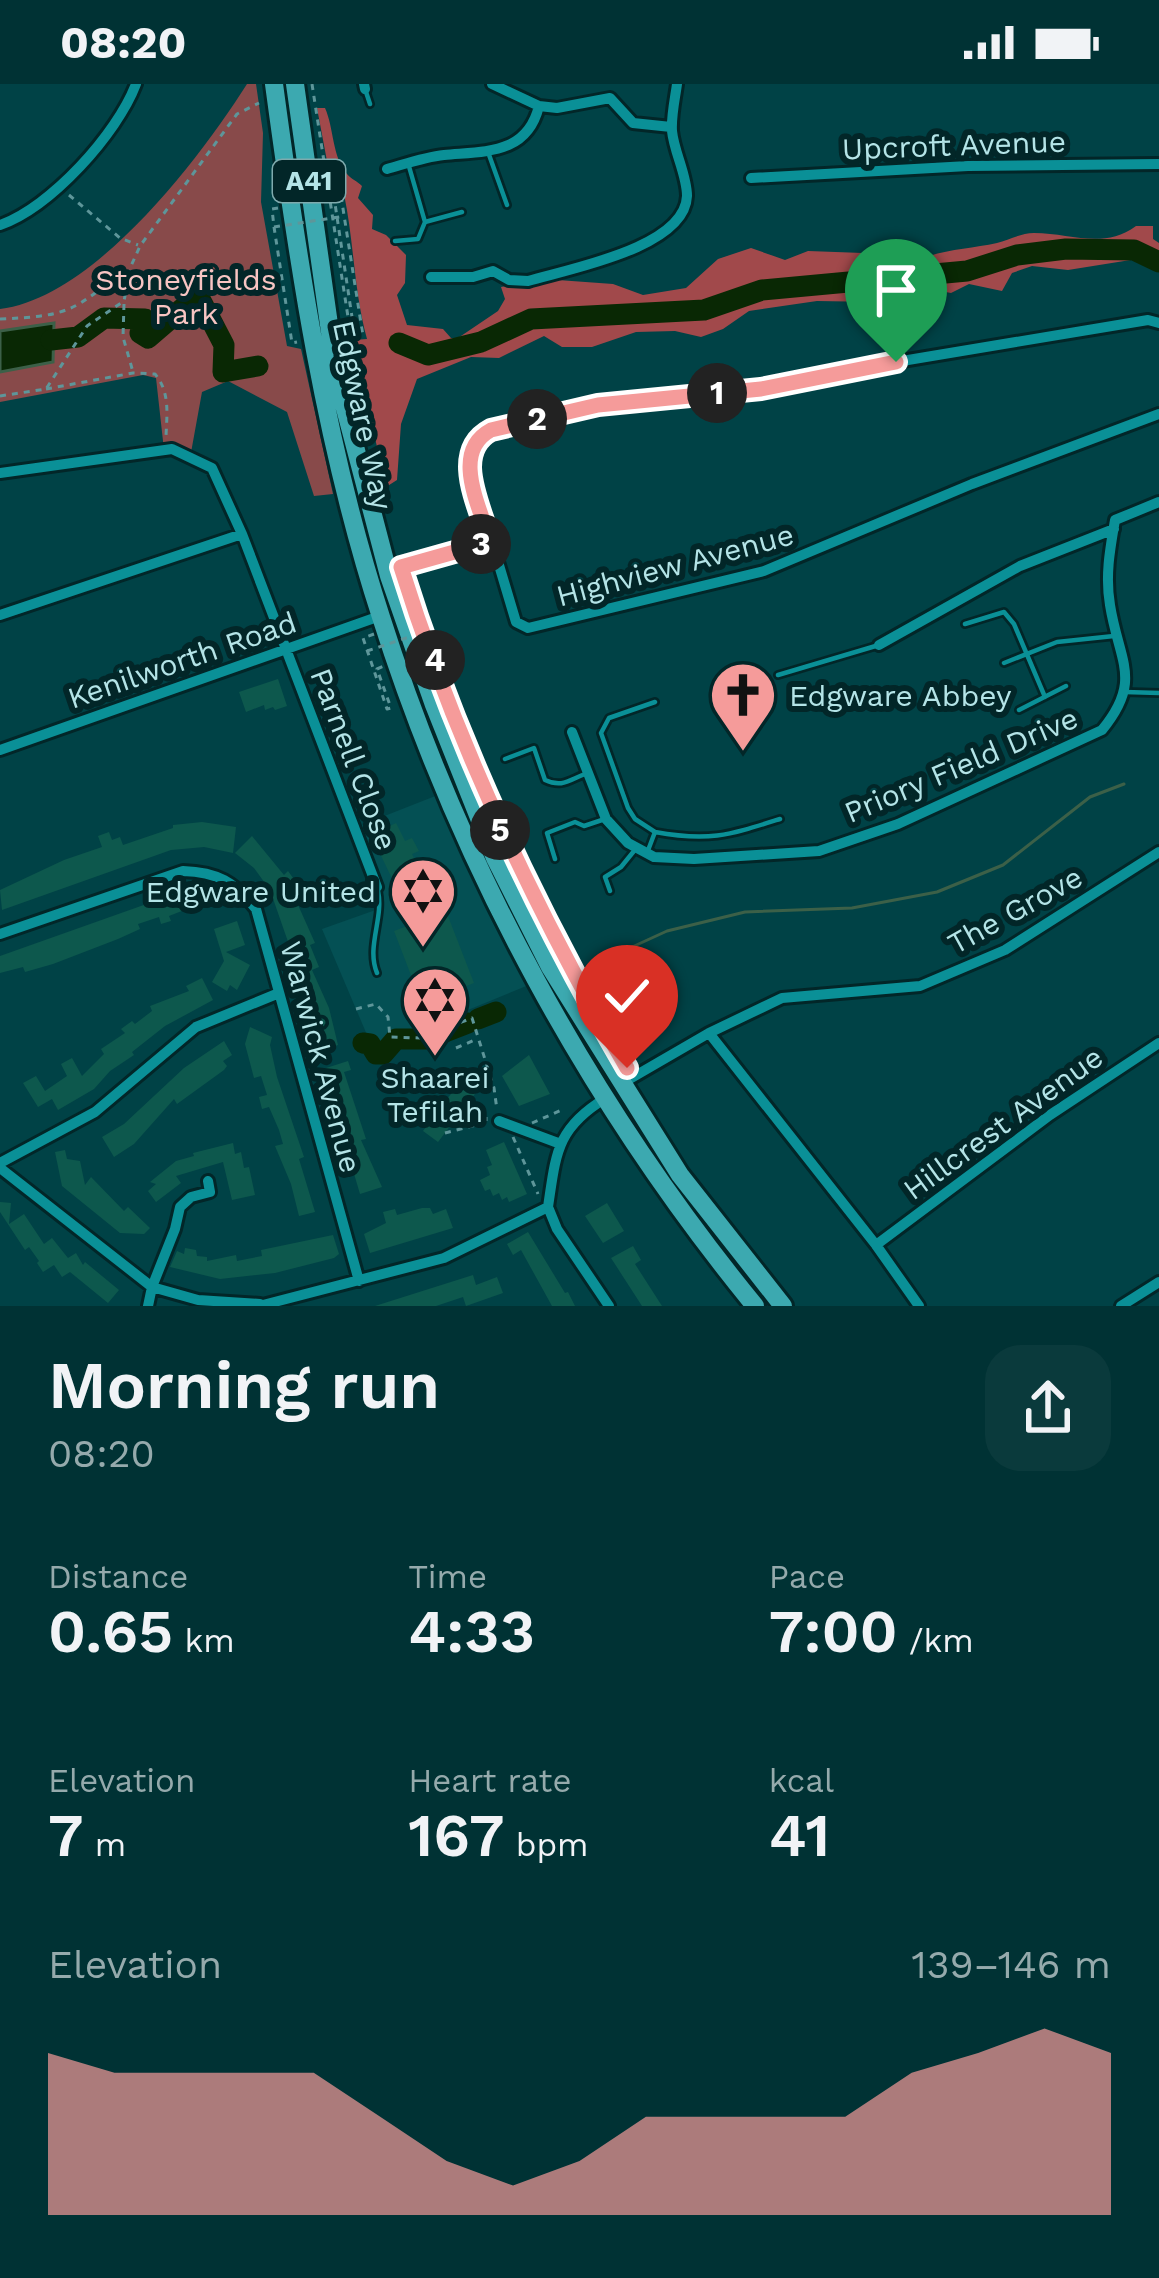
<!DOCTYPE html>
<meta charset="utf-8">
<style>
:root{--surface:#003234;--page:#0a3a3c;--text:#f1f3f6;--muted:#95aaac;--accent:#f59b9a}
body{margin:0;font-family:"Work Sans",sans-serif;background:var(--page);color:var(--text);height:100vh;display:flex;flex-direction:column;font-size:45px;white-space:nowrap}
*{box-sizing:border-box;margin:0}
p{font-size:39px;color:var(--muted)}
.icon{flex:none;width:66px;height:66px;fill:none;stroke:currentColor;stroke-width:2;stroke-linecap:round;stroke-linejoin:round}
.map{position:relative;height:1222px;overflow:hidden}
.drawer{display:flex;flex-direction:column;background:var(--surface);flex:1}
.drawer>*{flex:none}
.pin{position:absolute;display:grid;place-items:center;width:102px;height:102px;color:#fff;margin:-123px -51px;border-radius:50% 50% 50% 0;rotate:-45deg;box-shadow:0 0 12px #0007}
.pin .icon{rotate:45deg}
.km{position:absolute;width:60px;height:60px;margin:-30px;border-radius:50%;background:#222;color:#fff;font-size:33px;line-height:60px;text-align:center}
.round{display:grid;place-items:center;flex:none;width:126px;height:126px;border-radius:36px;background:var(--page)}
.headline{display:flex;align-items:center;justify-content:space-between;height:204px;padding:0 48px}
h1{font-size:66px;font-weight:600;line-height:90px}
.stats{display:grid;grid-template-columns:repeat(3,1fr);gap:18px;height:204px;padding:12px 48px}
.stats div{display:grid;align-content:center}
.stats b{font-size:60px;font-weight:600}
.stats small{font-size:33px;font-weight:400}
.stats p{font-size:33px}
.chart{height:336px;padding:24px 48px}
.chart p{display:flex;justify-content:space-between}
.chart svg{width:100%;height:216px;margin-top:12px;fill:var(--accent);opacity:.7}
.status{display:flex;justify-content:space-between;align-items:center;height:84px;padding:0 60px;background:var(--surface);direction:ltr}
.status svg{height:33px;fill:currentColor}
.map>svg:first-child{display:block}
.built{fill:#045054}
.green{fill:#884a4a}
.forest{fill:#a1494b}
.water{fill:#092804;stroke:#3c6048;stroke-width:3}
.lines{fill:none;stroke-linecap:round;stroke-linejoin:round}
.stream{stroke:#3c6048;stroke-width:3}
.river{stroke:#092804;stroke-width:21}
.building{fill:#0d584d}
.lane-casing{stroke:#022628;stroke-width:10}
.street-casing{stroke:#022628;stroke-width:16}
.highway-casing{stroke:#022628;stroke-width:24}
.path{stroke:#5e969a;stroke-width:3;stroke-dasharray:6 6;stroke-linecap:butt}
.lane{stroke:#0a9097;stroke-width:4.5}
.street{stroke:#0a9097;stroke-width:10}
.highway{stroke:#3ca9b0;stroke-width:18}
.path-bridge{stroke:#5e969a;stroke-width:3;stroke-dasharray:6 6;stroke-linecap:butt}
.route-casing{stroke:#fff;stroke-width:24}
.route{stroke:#f59b9a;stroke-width:15}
.labels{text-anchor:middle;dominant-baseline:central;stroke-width:12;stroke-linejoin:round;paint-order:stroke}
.shield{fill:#022628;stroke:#7fabae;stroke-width:3}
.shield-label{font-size:27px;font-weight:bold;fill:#b4e4e7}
.street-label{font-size:30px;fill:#b4e4e7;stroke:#022628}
.park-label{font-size:30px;fill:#f8c5c3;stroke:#022628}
.poi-label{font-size:30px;fill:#b4e4e7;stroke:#022628;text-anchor:start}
</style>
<div class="status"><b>08:20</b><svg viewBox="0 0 49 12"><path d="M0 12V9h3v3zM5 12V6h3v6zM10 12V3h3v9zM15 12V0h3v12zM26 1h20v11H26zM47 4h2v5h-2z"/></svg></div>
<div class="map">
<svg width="1159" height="1222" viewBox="0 0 1159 1222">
<rect width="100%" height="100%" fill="#004246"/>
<path class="built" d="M448 707 536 898 373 965 322 845 384 823 354 744Z"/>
<path class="green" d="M247 0H256L263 49 261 118 287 262 301 265 333 410 314 412 287 328 228 297 202 308 190 374 164 366 156 294 143 291 0 318V225C93 214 199 76 247 0Z"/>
<path class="forest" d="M317 24H325C334 44 332 73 347 90 351 95 357 97 362 102L358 114 373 131 372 145 386 151 406 171 405 199 397 211 407 241 443 245 451 254H458L498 227 505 215 501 203 544 195 613 200 643 211 686 204 718 175 751 164 785 176 808 167 863 169 875 183 888 185 890 203 878 218 817 217 749 227 723 245 701 253 675 247 636 248 592 263H562L544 252 499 274 471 273 417 295 401 340 397 396 386 403 353 256 367 255C354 208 354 158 344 110L333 109Z
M1136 142H1153V155L1159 159V185L1143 174 1068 186 1032 182 1012 189 1002 207 969 200 951 209 907 201 904 185C930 165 966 166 997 159 1009 156 1021 149 1034 149 1071 149 1103 166 1136 142Z"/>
<path class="water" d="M54 239 53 278 0 288V247Z"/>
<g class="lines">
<path class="stream" d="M619 869 667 847 745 828 852 824 937 808 1003 781 1090 713 1124 700"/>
<path class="river" d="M51 256 78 253 104 234 145 235 140 249 148 254 198 211 224 261 223 288 258 282
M399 259 428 271 481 258 531 235 704 226 762 206 967 187 1017 171 1066 165 1134 166 1159 178
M478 935 496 928
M363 959 370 960 376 970H383L396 955H427L468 939"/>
</g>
<path class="building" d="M278 595 287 622 275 626 273 623 265 626 264 621 246 628 239 608Z
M202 738 236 743 233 769 204 763 171 766 2 826 0 806 64 776 102 763 98 752 109 748 112 756 120 753 123 761 173 744V741Z
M396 739 405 757 412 754 419 767 412 770 424 795 398 807 371 751Z
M252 752 284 791 288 787 296 798 290 803 315 859 310 861 319 883 312 886 329 924 338 961 320 967 301 895 270 806 254 784 235 769Z
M186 806 192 823 169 832 171 837 161 840 159 833 138 840 140 845 118 855 53 880 25 888 23 883 0 889V872Z
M446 827 474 899 422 920 394 847Z
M237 837 245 861 226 868 250 881 237 906 230 901 227 907 212 898 224 877 214 845Z
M202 894 213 916 165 942 132 968 134 971 110 987 94 1005 58 1026 52 1015 38 1023 23 999 36 992 45 1007 67 992 61 980 72 974 82 992 104 970 101 965 125 949 121 945 132 937 135 940 152 927 150 922 189 907 186 902Z
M250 943 272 953 270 961 277 993 304 1073 299 1075 315 1128 299 1132 291 1100 275 1062 283 1060 279 1046 269 1023 262 1025 259 1013 267 1011 261 992 254 994 245 960Z
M224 957 232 971 223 977 227 982 224 986 177 1020 174 1015 134 1060 114 1073 102 1053 124 1040 184 984Z
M529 971 550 1010 519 1022 502 992Z
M348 977 351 986 344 988 366 1055 361 1056 382 1103 360 1110 323 985Z
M466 990 481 1002 438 1058 423 1047Z
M504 1058 527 1110 509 1118 507 1113 502 1116 499 1109 493 1112 490 1105 485 1107 480 1096 490 1091 487 1083 492 1081 486 1066Z
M233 1059 235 1070 241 1068 244 1084 249 1083 255 1111 232 1116 223 1078 176 1092 181 1099 156 1118 148 1107 156 1100 150 1098 176 1077 194 1072 193 1069Z
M65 1066 67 1075 80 1077 85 1101 91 1093 124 1127 128 1123 150 1144 144 1150 120 1149 62 1102 55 1068Z
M0 1118 11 1119 9 1140 24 1130 44 1160 52 1154 68 1174 76 1169 83 1181 85 1178 119 1206 108 1219 70 1188 62 1193 54 1181 43 1188 37 1179 39 1177 29 1163 25 1166 0 1128Z
M607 1119 624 1147 603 1159 585 1132Z
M422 1124H430L433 1130 446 1125 453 1144 370 1169 364 1150 386 1139 383 1128 395 1125 397 1131Z
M528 1148 565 1209 568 1208 575 1222H552L521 1166 513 1171 507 1160Z
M333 1151 339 1170 334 1174 275 1189 220 1195 170 1183 177 1167 184 1170 185 1164 196 1166 197 1172 207 1173V1177L236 1171 237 1177 262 1172 261 1166Z
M633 1162 641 1176 635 1180 662 1222H642L611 1174Z
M473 1191 476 1201 497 1193 503 1209 466 1222 463 1213 436 1222H375Z"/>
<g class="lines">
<g class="lane-casing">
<path id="lane" d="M365 5 370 20
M488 68 507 121
M425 138 462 128
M395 157 418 155 425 138 408 79
M965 540 1004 528 1014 540 1045 613
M1004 579 1057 558 1114 552
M778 591 879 561
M1125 608 1159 609
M1019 626 1066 602
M505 675 534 664 545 696C562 704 569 696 585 690
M655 748C709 758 729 751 780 735
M647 769 655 748 635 735 628 724 601 649 609 634 655 618
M555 775 547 749 575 738 584 742 602 736
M610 807 605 793 621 783 634 767
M377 889C366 863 384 834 378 807"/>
</g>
<g class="street-casing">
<path id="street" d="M364 0 365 5
M492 0 539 22 557 24 610 14 633 39 671 43
M387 85C405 80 425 73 444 71 485 67 527 71 539 22
M751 94 968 82 1159 80
M0 141C51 123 117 50 136 0
M431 193H473L493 187 509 196 528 197C568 185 685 164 687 112 687 91 674 68 672 47 671 32 675 15 677 0
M1159 239 1148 236 896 278 789 301 598 321 491 346 477 354 467 374 516 538 528 544 764 487 972 400 1159 330
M0 389 172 365 212 384 242 450 377 803
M389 492 401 483 490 458
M0 531 242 450
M879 561 1020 482 1114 445
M572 648 606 735 628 759 654 773 694 775 819 767 898 740 1102 646C1143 596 1119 578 1110 521 1105 492 1110 465 1115 436L1159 418
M0 666 380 532
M0 850 183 787C217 788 235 798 256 825L359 1197
M709 949 876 1161 919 1222
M621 1000 709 949 782 914 920 902 1005 866 1159 768
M499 1037 558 1059
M0 1079 95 1028 196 943 279 909
M0 1084 152 1203 175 1145 180 1123 191 1113 210 1108 208 1097
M548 1123C556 1070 556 1044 606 1014
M548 1123 557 1145 609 1222
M876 1161 1050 1031 1159 959
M148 1222 152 1203 198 1216 260 1220
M259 1222 444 1174 548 1123
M1121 1222 1159 1198"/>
</g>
<g class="highway-casing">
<path id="highway" d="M274 0C298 179 325 361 381 533 460 782 589 1019 755 1222
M295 0 336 290 389 492 434 621 495 774 550 883 680 1091 783 1222"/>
</g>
<path class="path" d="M312 0 363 330
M69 111 120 154 138 161
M341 112 363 252 355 253 334 113Z
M278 124 272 125 274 143 292 259 297 258
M124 220 123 253 133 288
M0 235C73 232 73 226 129 183
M46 305 133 289 155 290C170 308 167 329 166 352
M0 312 46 305 87 242 124 217 131 182 140 162 237 30 259 19
M421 538 429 537 454 604 448 605 434 558 427 557
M374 550 363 554 387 625 391 624 377 585 384 582
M356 925 376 920 388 933 390 953 421 954 472 934 494 1004 497 1026
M456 964 477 955
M468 1019 486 1030V1037
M532 1039 564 1025
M445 1049 488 1038
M513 1053 538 1110"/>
<use href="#lane" class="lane"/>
<use href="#street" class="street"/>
<use href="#highway" class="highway"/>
<path class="path-bridge" d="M274 143 345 132
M367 567 433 545"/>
</g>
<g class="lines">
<g class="route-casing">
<path id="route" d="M627 984C534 824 456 660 401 483L490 458C480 422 450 368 491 346L598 321 761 305 896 278"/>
</g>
<use href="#route" class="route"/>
</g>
<defs>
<g id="church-pin" transform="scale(3.45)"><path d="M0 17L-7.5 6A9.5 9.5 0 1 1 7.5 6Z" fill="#f59b9a" stroke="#022628"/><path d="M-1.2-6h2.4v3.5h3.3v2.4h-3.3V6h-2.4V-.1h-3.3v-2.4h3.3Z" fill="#111"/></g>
<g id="synagogue-pin" transform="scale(3.45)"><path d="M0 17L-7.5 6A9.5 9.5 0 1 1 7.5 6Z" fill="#f59b9a" stroke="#022628"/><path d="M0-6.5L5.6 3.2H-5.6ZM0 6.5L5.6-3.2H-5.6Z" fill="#111"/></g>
</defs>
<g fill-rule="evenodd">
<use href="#church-pin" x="743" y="611"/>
<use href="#synagogue-pin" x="423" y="807"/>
<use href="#synagogue-pin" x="435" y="916"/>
</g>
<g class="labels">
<rect class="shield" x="273" y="76" width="72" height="42" rx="9"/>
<g class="shield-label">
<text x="309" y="97">A41</text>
</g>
<g class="street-label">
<text transform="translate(954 61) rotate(-2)">Upcroft Avenue</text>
<text transform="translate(363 331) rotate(78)">Edgware Way</text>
<text transform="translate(675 481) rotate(-15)">Highview Avenue</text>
<text transform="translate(182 576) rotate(-19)">Kenilworth Road</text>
<text transform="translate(354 675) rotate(69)">Parnell Close</text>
<text transform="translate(961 681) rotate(-23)">Priory Field Drive</text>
<text transform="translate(1015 826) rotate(-29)">The Grove</text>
<text transform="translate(321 973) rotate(75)">Warwick Avenue</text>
<text transform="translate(1003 1039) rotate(-36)">Hillcrest Avenue</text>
</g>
<g class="park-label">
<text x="186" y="195">Stoneyfields<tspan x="186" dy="34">Park</tspan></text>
</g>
<g class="poi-label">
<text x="789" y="611">Edgware Abbey</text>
<text x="376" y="807" text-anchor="end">Edgware United</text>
<text x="435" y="993" text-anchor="middle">Shaarei<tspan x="435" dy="34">Tefilah</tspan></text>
</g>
</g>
</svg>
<div class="pin" style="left:896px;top:278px;background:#1e9e55"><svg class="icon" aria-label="arrive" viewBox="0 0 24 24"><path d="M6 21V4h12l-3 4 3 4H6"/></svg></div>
<div class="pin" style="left:627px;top:984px;background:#d93025"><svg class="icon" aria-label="check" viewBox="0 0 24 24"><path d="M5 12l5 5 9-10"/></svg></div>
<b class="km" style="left:717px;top:309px">1</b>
<b class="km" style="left:537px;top:335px">2</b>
<b class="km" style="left:481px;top:460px">3</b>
<b class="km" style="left:435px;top:576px">4</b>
<b class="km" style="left:500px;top:746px">5</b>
</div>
<section class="drawer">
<div class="headline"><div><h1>Morning run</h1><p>08:20</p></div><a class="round"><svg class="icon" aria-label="share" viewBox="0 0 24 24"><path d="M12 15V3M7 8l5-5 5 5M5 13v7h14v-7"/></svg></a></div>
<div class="stats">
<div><p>Distance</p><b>0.65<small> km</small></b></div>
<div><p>Time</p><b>4:33</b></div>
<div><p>Pace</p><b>7:00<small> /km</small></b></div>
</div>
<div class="stats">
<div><p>Elevation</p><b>7<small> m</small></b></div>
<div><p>Heart rate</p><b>167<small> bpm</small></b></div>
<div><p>kcal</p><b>41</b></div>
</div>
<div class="chart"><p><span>Elevation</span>139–146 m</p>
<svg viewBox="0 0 160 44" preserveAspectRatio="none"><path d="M0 44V11L10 15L20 15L30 15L40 15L50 24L60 33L70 38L80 33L90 24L100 24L110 24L120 24L130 15L140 11L150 6L160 11V44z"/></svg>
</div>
</section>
